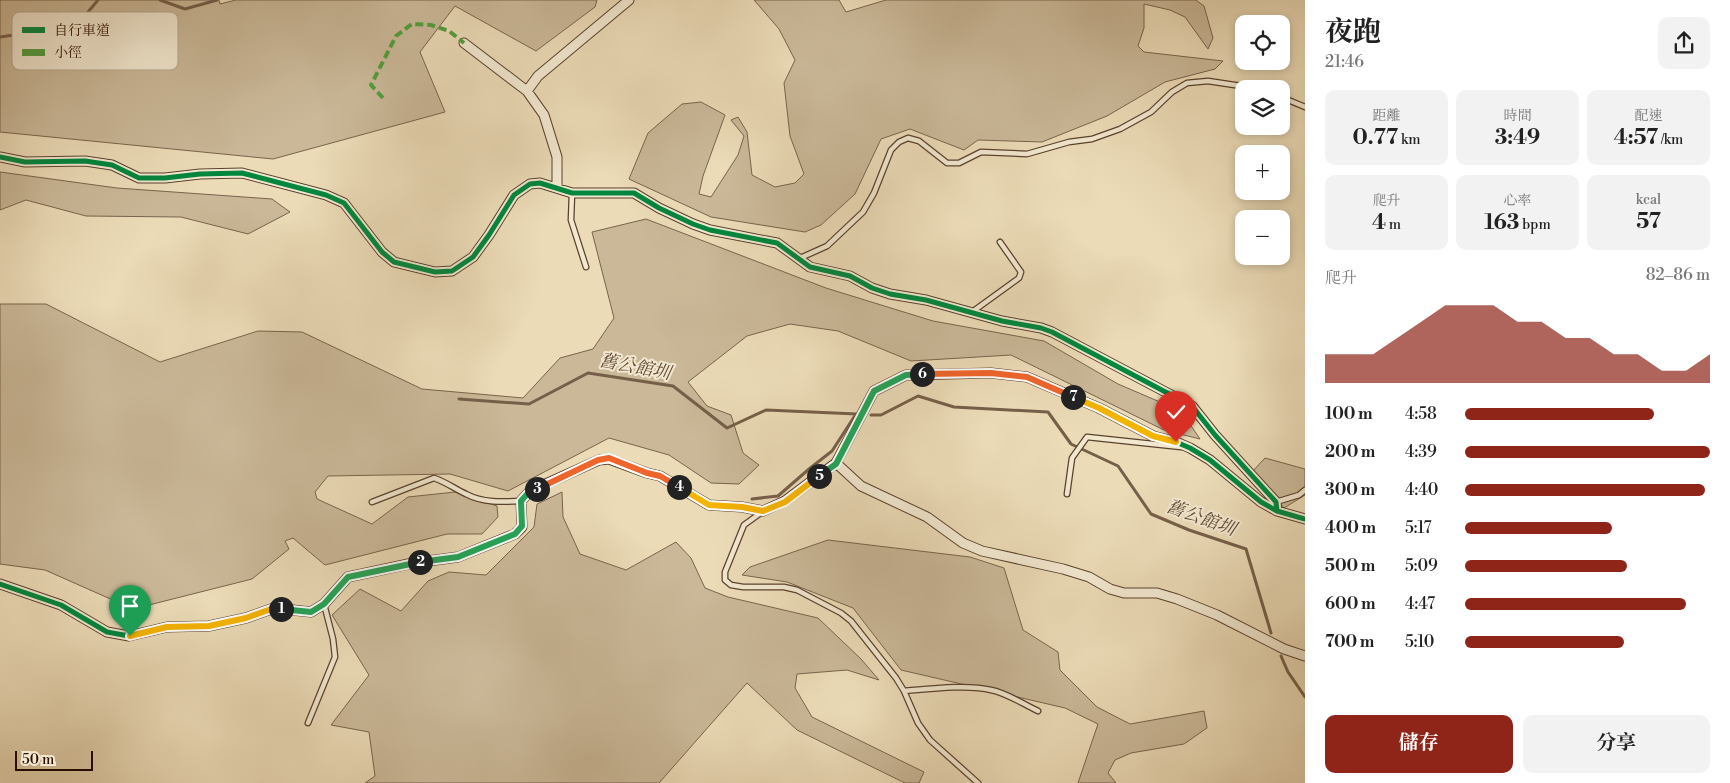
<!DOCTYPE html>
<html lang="zh-TW">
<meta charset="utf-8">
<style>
:root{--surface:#fff;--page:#f2f2f2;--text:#222;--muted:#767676;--accent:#8f2418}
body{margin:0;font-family:"Libre Bodoni","Noto Serif TC",serif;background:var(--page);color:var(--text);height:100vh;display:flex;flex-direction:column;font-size:19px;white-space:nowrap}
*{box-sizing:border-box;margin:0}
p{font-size:16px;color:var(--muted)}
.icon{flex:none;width:28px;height:28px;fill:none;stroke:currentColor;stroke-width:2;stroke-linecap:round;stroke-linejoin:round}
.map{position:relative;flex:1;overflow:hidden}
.drawer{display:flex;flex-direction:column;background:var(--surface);width:425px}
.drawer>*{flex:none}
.controls{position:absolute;left:1235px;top:15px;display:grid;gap:10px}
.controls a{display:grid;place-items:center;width:55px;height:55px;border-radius:10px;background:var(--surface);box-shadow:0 2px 8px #0003;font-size:25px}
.scale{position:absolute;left:15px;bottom:12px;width:78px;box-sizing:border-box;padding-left:5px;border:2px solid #2a0e00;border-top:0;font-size:14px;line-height:18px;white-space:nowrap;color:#2a0e00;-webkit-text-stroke:4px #f2e8d0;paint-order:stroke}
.pin{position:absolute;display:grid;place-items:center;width:42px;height:42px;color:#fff;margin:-51px -21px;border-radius:50% 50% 50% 0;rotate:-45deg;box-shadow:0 0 5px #0007}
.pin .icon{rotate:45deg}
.km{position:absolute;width:25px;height:25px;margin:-12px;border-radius:50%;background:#222;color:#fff;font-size:14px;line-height:25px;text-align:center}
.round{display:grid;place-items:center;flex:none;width:52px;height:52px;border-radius:10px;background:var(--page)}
.headline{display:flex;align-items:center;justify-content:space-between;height:85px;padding:0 20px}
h1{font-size:28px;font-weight:700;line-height:38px}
.metrics{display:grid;grid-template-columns:repeat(3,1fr);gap:8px;height:85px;padding:5px 20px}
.metrics div{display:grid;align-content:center;border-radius:10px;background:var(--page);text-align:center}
.metrics b{font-size:21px;font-weight:700}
.metrics small{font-size:14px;font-weight:400}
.metrics p{font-size:14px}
.chart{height:140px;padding:10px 20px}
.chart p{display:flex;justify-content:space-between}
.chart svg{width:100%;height:90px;margin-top:5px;fill:var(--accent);opacity:.7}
.button{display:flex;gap:10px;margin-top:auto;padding:10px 20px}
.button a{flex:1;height:58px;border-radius:10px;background:var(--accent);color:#fff;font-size:20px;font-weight:700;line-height:58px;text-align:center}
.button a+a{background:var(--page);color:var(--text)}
ul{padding:0 20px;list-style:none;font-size:16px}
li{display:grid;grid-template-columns:80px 60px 1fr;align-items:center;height:38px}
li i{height:12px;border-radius:6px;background:var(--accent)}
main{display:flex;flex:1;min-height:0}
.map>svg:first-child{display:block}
.green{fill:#cab898;stroke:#7a634c}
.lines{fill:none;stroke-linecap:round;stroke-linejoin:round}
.stream{stroke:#765f49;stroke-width:3}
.lane-casing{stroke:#5a412e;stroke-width:7}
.street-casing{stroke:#5a412e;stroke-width:11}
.lane{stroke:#f2e8d0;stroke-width:4.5}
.street{stroke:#f2e8d0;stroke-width:9}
.quiet{stroke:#519f3c;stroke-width:4;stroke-dasharray:8 4;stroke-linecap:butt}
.cycleway-casing{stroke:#f2e8d0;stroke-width:8}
.cycleway{stroke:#00873e;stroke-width:5}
.split-1-casing{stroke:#fff;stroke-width:10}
.split-2-casing{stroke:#fff;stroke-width:10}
.split-3-casing{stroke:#fff;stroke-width:10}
.split-4-casing{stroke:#fff;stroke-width:10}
.split-5-casing{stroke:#fff;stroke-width:10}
.split-6-casing{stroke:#fff;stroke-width:10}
.split-7-casing{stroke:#fff;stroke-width:10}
.split-8-casing{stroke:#fff;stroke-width:10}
.split-1{stroke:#f5b400;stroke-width:6}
.split-2{stroke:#22a559;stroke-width:6}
.split-3{stroke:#22a559;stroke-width:6}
.split-4{stroke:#f0652b;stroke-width:6}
.split-5{stroke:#f5b400;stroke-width:6}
.split-6{stroke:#22a559;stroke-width:6}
.split-7{stroke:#f0652b;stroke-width:6}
.split-8{stroke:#f5b400;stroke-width:6}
.labels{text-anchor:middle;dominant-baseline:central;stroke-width:4;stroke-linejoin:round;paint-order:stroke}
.water-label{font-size:18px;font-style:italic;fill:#634b36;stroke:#f2e8d0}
.key{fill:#f2e8d0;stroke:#b6a792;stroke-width:1}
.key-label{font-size:14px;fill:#2a0e00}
</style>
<main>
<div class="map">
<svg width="1305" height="783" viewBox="0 0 1305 783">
<rect width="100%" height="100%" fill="#ebdbb7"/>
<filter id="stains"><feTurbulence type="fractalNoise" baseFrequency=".004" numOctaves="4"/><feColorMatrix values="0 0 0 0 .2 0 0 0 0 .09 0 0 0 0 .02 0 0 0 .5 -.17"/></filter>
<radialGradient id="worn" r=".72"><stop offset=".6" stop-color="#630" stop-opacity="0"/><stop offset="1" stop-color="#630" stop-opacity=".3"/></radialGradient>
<path class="green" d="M0 0H219L220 4 236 0H597L595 7 536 51 455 6 420 52 445 112 273 159 0 132Z
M754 0H839L846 12 886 0H1196L1204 6 1213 38 1208 49 1185 17 1170 10 1144 4V28L1138 46 1144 52 1223 61 1215 69 1165 82 1107 116 1042 142 978 140 964 150 910 129 881 139 855 194 821 225 805 232 711 217 629 179 648 133 682 104 701 102 725 115 703 176 699 194 711 197 738 155 744 136 731 120 738 117 747 132 752 175 775 187 795 183 804 174 790 136 784 83 795 60 779 29Z
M0 172 117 188 272 199 290 212 248 234 181 217 86 216 26 200 0 210Z
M646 219 826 288 933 321 1044 341 1118 384 1181 411 1200 439 1164 430 1011 355 911 361 838 331 790 324 747 336 688 382 707 406 731 415 743 453 759 465 739 484 711 483 669 455 609 438 508 491 450 474 328 476 315 492 317 499 372 524 408 497 455 492 497 506 498 517 482 534H447L325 565 293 538 285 541 289 549 252 579 133 609 45 570 0 564V304H46L160 362 258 331 302 332 422 389 523 398 560 358 593 349 614 318 592 232Z
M1265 458 1305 469V495L1284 508 1252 472Z
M562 492 563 517 580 554 626 570 676 542 691 558 705 588 728 597 818 618 861 659 879 680 847 670 797 674 795 688 812 717 924 772 919 783H905L797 730 747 683 659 783H365L375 776 369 732 331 725 369 675 332 615 360 589 401 611 428 581 449 572 486 575 534 527 537 504Z
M828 540 970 557 1004 568 1023 630 1058 652 1060 670 1097 707 1130 724 1204 711 1207 728 1184 744 1131 753 1115 760 1108 773 1116 783H1078L1098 724 1065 708 901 670 853 608 787 582 742 575 750 567Z"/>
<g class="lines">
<path class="stream" d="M160 0 185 9 217 0
M0 37 54 29 83 18 98 0
M459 399 529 404 588 373 673 386 727 428 766 410 857 414
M871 415H881L918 396 954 407 1048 412 1071 444 1118 466 1151 514 1189 530 1246 549 1271 633
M752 499 778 496 809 469 832 451 856 414
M1281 656 1288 672 1305 697"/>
<g class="lane-casing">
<path id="lane" d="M1281 97 1305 107
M572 193 571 220 586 267
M798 259 827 246 863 212 874 193 891 150 899 142 908 138 919 141 947 163H959L981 152 1027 154 1069 142 1092 139 1120 129 1151 112 1172 92 1187 83 1208 81 1261 89
M972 312 1019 278 1021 272 1000 242
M1067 494 1072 458 1087 437 1181 447
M372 502 434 478C446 482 455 489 466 494 483 503 502 502 521 501
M1276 502 1299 495 1305 490
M762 512 744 525 725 572V580L731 585 743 587H784L797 590 841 613 851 621 896 678 904 691 918 723 930 740 978 783
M904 691C928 689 968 684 991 690 1007 693 1023 704 1038 711
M308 723 335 657 333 639 324 604"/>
</g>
<g class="street-casing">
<path id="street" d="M464 43 527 91
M0 157 25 162 85 161 112 165 139 178H165L200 174 242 173 326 195 344 203 382 252 394 262 435 272 452 271 473 257 489 235 514 195 530 184 540 183 572 193H634L659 208 693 224 710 230 777 243 810 267 850 276 872 288 890 294 926 300 1002 321 1041 328 1052 332 1192 406 1215 435 1276 502 1277 511
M557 187V157L544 115 527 91 538 76 629 0
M836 463 861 486 927 517 963 543 982 551 1063 569 1089 577 1110 589 1124 593H1157L1177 599 1217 615 1284 649 1305 656
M0 584 61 605 107 632 129 636 167 627 209 626 246 618 274 608 311 612 324 604 348 577 413 563 458 557 515 534 522 527 521 501 530 491 599 460 609 459 647 473 660 476 709 505 742 507 763 511 785 501 836 463 874 391 906 375 991 373 1027 377 1099 408 1153 436 1176 442 1190 448 1210 460 1261 502 1277 511 1305 519"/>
</g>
<use href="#lane" class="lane"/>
<use href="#street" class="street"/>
<path class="quiet" d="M383 98 371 85 396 36 412 24 431 25 449 31 464 43"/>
<g class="cycleway-casing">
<path id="cycleway" d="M0 157 25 162 85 161 112 165 139 178H165L200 174 242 173 326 195 344 203 382 252 394 262 435 272 452 271 473 257 489 235 514 195 530 184 540 183 572 193H634L659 208 693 224 710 230 777 243 810 267 850 276 872 288 890 294 926 300 1002 321 1041 328 1052 332 1192 406 1215 435 1276 502 1277 511
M0 584 61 605 107 632 129 636 167 627 209 626 246 618 274 608 311 612 324 604 348 577 413 563 458 557 515 534 522 527 521 501 530 491 599 460 609 459 647 473 660 476 709 505 742 507 763 511 785 501 836 463 874 391 906 375 991 373 1027 377 1099 408 1153 436 1176 442 1190 448 1210 460 1261 502 1277 511 1305 519"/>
</g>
<use href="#cycleway" class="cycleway"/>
</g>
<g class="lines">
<g class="split-1-casing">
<path id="split-1" d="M130 636 167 627 209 626 246 618 274 608 281 609"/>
</g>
<g class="split-2-casing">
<path id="split-2" d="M281 609 311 612 324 604 348 577 420 562"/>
</g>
<g class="split-3-casing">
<path id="split-3" d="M420 562 458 557 515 534 522 526 521 501 530 491 537 489"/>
</g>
<g class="split-4-casing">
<path id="split-4" d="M537 489 598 460 609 458 647 473 660 476 679 487"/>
</g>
<g class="split-5-casing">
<path id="split-5" d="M679 487 709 505 742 507 763 511 785 502 819 476"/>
</g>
<g class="split-6-casing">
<path id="split-6" d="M819 476 836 464 874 391 906 375 922 374"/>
</g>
<g class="split-7-casing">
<path id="split-7" d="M922 374 991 373 1027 377 1073 397"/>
</g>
<g class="split-8-casing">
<path id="split-8" d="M1073 397 1099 408 1153 436 1176 442"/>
</g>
<use href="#split-1" class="split-1"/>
<use href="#split-2" class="split-2"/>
<use href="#split-3" class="split-3"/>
<use href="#split-4" class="split-4"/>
<use href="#split-5" class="split-5"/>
<use href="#split-6" class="split-6"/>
<use href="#split-7" class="split-7"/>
<use href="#split-8" class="split-8"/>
</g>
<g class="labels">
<g class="water-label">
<text transform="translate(635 367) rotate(11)">舊公館圳</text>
<text transform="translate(1201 518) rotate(20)">舊公館圳</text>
</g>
</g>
<rect x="12" y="12" width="166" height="58" rx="8" class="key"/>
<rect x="22" y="27" width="23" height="6" fill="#00873e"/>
<rect x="22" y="49" width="23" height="7" fill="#519f3c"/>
<g class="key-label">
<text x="54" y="35">自行車道</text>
<text x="54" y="57">小徑</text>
</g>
<rect width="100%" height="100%" filter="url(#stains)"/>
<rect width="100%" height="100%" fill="url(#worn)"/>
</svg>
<div class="controls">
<a><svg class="icon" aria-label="locate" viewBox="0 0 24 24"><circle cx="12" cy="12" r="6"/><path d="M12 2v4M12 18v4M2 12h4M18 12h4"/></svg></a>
<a><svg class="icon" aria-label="layers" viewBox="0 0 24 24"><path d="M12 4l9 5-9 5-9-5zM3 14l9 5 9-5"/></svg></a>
<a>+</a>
<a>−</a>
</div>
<div class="scale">50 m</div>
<div class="pin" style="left:130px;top:636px;background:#1e9e55"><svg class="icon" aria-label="arrive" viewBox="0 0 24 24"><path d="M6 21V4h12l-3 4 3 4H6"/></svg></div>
<div class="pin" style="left:1176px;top:442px;background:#d93025"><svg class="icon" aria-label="check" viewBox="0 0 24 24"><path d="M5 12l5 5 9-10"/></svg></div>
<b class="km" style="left:281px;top:609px">1</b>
<b class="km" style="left:420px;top:562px">2</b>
<b class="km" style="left:537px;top:489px">3</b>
<b class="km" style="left:679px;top:487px">4</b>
<b class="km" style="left:819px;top:476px">5</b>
<b class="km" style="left:922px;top:374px">6</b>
<b class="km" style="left:1073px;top:397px">7</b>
</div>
<section class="drawer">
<div class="headline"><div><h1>夜跑</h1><p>21:46</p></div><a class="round"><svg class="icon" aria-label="share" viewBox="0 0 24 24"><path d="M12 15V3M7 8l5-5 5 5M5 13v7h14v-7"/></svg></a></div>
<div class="metrics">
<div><p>距離</p><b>0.77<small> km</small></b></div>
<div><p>時間</p><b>3:49</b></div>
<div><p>配速</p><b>4:57<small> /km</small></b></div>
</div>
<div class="metrics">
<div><p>爬升</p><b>4<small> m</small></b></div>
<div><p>心率</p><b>163<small> bpm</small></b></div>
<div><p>kcal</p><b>57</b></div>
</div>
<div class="chart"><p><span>爬升</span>82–86 m</p>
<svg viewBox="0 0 160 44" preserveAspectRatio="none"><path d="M0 44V30L10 30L20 30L30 22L40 14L50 6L60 6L70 6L80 14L90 14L100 22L110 22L120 30L130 30L140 38L150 38L160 30V44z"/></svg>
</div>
<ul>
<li><b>100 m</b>4:58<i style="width:77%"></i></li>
<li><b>200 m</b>4:39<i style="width:100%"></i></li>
<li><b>300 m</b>4:40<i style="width:98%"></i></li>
<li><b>400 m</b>5:17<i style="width:60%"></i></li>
<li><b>500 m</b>5:09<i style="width:66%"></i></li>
<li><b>600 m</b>4:47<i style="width:90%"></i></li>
<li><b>700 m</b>5:10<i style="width:65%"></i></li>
</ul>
<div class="button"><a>儲存</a><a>分享</a></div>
</section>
</main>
